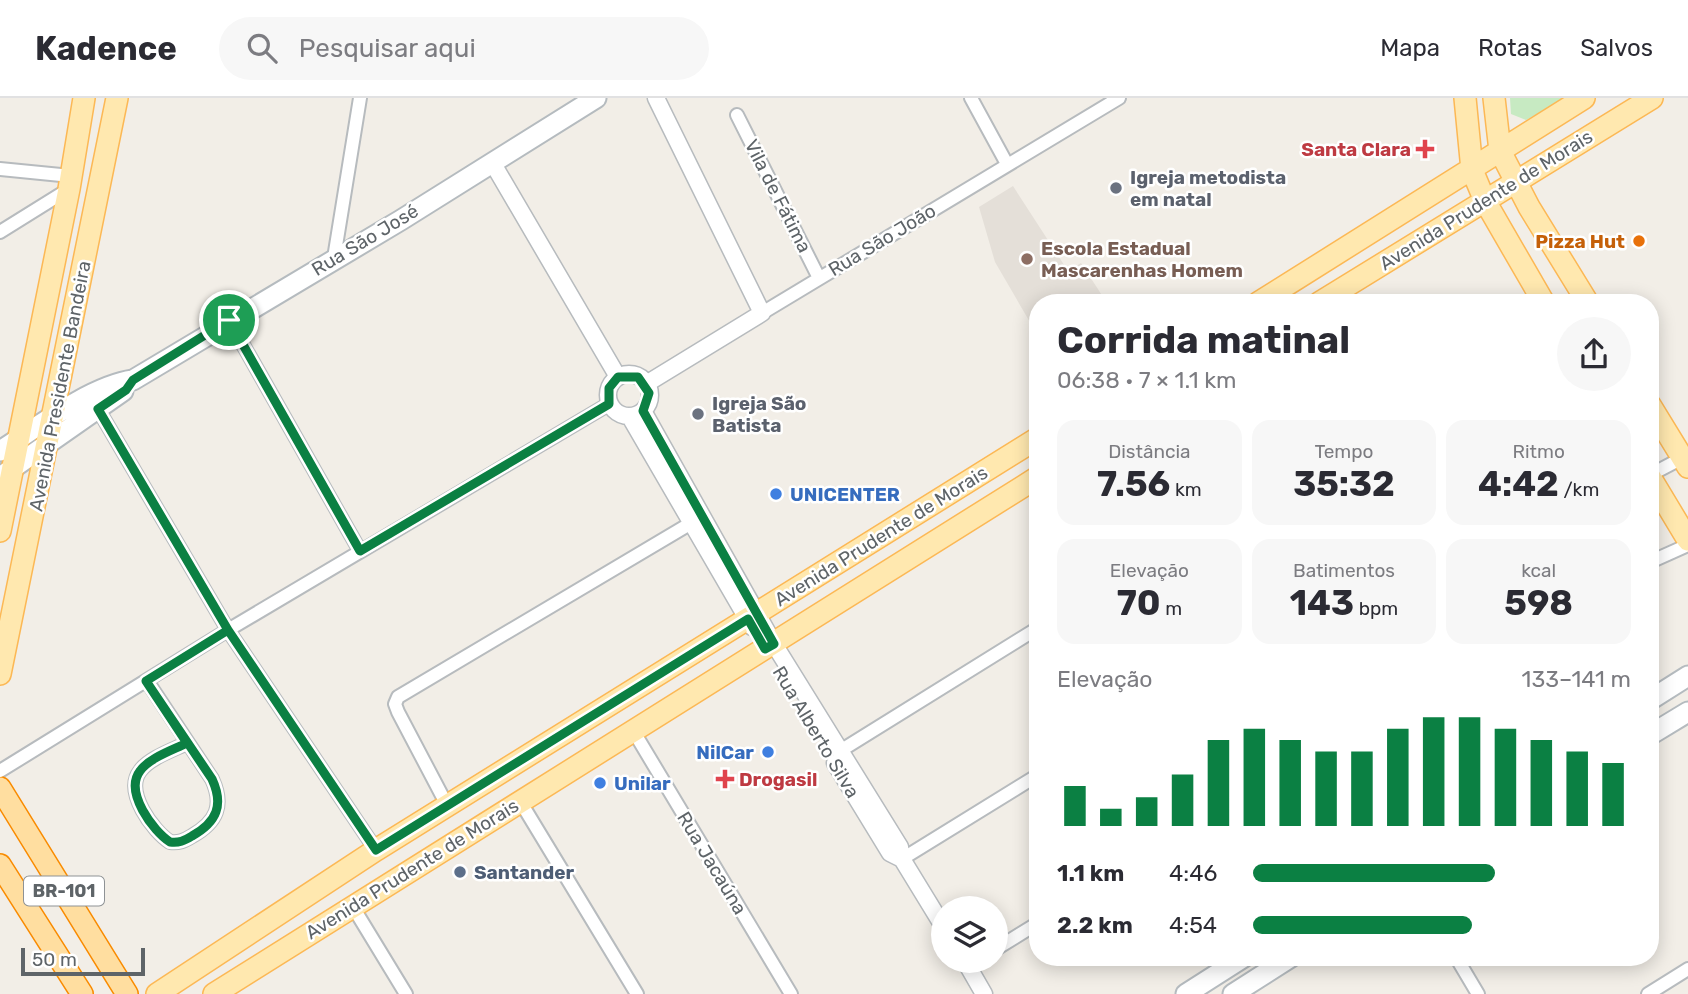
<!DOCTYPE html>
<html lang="pt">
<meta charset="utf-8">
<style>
:root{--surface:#fff;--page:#f7f7f7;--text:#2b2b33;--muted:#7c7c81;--line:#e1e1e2;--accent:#0b8043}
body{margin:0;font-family:Rubik,sans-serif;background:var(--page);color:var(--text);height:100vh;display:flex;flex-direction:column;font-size:26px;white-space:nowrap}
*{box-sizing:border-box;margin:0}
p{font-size:23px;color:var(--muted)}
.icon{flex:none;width:38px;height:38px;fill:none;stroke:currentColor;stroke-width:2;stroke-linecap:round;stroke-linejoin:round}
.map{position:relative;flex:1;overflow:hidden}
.panel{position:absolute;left:1029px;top:196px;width:630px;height:672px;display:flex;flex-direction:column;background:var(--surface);border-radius:28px;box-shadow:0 4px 18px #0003}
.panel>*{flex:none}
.buttons{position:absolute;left:931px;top:798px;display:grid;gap:14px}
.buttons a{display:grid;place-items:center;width:77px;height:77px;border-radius:50%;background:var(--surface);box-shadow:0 4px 18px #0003;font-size:35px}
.scale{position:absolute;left:21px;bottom:18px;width:124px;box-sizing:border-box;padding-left:7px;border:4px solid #5e6468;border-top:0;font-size:19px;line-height:24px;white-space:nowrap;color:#5e6468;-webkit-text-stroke:5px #fff;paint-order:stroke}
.pin{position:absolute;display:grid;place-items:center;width:60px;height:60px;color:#fff;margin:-30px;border:4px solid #fff;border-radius:50%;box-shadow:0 2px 7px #0007}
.round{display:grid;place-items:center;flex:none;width:74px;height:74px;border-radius:37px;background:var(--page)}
.headline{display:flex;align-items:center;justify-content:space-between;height:119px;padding:0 28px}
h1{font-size:38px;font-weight:700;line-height:52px}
.figures{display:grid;grid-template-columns:repeat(3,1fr);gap:10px;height:119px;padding:7px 28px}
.figures div{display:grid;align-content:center;border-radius:18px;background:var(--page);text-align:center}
.figures b{font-size:35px;font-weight:700}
.figures small{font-size:19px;font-weight:400}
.figures p{font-size:19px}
.chart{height:196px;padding:14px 28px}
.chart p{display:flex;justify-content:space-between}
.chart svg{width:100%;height:126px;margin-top:7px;stroke:var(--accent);stroke-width:6}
ul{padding:0 28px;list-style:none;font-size:23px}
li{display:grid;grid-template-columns:112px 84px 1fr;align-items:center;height:52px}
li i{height:18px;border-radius:9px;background:var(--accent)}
header{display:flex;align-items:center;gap:42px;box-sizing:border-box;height:98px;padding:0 35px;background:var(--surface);border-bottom:2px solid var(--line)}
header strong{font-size:33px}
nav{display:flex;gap:38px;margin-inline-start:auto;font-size:24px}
.search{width:490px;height:63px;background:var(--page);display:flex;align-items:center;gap:18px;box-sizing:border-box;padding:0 24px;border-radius:38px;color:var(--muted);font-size:26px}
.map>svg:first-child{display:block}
.education{fill:#e4dfd8}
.green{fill:#c7eac2}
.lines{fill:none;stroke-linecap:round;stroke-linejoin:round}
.minor-casing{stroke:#b7bbbe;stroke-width:16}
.tertiary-casing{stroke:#b7bbbe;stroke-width:19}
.secondary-casing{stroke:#b5bbbf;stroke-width:23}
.primary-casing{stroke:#fcb855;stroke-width:24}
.trunk-casing{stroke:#f98b00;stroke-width:24}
.minor{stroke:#fff;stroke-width:12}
.tertiary{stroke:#fff;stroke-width:16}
.secondary{stroke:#fff;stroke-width:19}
.primary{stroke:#ffe8af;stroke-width:21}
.trunk{stroke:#ffdea0;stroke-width:21}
.route-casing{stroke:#fff;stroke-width:14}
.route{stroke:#0b8043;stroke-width:9}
.health-dot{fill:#e0444e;stroke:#fff;stroke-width:2.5}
.worship-dot{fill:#6b7280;stroke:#fff;stroke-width:2.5}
.food-dot{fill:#e8710a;stroke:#fff;stroke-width:2.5}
.education-dot{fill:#8d6e63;stroke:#fff;stroke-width:2.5}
.shop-dot{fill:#3f7fe0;stroke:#fff;stroke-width:2.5}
.service-dot{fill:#5c6f8a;stroke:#fff;stroke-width:2.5}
.labels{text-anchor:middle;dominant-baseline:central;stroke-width:5;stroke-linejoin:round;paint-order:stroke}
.shield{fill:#fff;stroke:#8e9295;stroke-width:2}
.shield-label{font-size:18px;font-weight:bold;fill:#5e6468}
.health-label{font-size:19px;font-weight:bold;fill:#be3a42;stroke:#fff;text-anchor:end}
.worship-label{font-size:19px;font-weight:bold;fill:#5b616d;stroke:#fff;text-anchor:start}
.street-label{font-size:19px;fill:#5e6468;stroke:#fff}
.food-label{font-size:19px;font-weight:bold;fill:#c56008;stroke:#fff;text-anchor:end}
.education-label{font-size:19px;font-weight:bold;fill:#785e54;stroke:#fff;text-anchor:start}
.shop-label{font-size:19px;font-weight:bold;fill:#366cbe;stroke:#fff;text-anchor:start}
.service-label{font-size:19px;font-weight:bold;fill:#4e5e75;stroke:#fff;text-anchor:start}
</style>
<header>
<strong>Kadence</strong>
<div class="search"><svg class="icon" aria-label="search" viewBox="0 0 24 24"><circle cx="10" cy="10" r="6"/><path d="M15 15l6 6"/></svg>Pesquisar aqui</div>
<nav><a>Mapa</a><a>Rotas</a><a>Salvos</a></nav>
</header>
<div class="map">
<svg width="1688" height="896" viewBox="0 0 1688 896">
<rect width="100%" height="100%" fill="#f2eee7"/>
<path class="education" d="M1013 88 1068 173 1081 165 1107 205H1038V238L995 164 979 109Z"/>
<path class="green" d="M1510 0H1567L1526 22 1511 16Z"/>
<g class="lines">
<g class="minor-casing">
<path id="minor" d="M971 0 1007 66
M737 17 819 180
M0 71 71 78
M0 134 69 91
M334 160 360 0
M762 215 1119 0
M229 222 360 453
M98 311 228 532 376 752
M1650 377 1688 357
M1650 464 1688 447
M147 583 212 681C224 707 217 724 192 738 184 743 179 745 170 744 153 733 124 694 140 673 149 660 173 652 187 645
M634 634 791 896
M840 653 1038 530
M0 673 228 532 609 306
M520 703 637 896
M448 709 398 614 395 606 398 599 698 421
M902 761 1038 677
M353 809 406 896
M996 851 1038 825
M1456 859 1478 896
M1648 896 1688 871"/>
</g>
<g class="tertiary-casing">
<path id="tertiary" d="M492 64 618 279
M608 297a21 21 0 1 1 42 0a21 21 0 1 1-42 0Z
M646 286 762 215 656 0
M643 313 774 546 900 749 902 761 943 828
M630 319 752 529
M835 665 890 755 902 761
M965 863 984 896"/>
</g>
<g class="secondary-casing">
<path id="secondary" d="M0 353C36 330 91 288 133 282L401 122 596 0
M0 379 123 293
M1650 602 1688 578
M1650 637 1688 614
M1186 896 1244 859
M1233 896 1291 859"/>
</g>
<g class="primary-casing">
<path id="primary" d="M1465 0 1472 72 1485 103 1544 205
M1494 0 1500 53 1529 109 1588 205
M1258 205 1584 0
M1319 205 1652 0
M1650 307 1688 369
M1650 379 1688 442
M0 433 69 91 84 0
M0 576 117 0
M157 896 376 752 1038 340
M214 896 1038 379"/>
</g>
<g class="trunk-casing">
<path id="trunk" d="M0 690 127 896
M0 767 82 896"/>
</g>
<use href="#minor" class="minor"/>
<use href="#tertiary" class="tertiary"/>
<use href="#secondary" class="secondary"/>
<use href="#primary" class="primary"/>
<use href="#trunk" class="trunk"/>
</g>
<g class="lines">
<g class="route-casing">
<path id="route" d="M229 222 133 282 126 292 98 311 228 532 146 583 187 645C173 652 149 660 140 673 124 694 153 733 170 744 179 745 184 743 192 738 217 724 224 707 212 681L146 583 228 532 376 752 748 521 765 551 774 546 643 313 649 295 638 279H618L609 290V306L360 453 229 222"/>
</g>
<use href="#route" class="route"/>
</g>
<g class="health-dot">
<path d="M1421.5 40.5h7v7h7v7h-7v7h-7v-7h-7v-7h7z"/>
<path d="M721.5 670.5h7v7h7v7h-7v7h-7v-7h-7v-7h7z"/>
</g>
<g class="worship-dot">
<circle cx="1116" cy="90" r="7"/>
<circle cx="698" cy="316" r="7"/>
</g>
<circle class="food-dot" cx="1639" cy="143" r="7"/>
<circle class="education-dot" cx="1027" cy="161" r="7"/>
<g class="shop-dot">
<circle cx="776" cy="396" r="7"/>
<circle cx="768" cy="654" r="7"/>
<circle cx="600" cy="685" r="7"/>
</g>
<circle class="service-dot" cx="460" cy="774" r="7"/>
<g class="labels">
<rect class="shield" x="24" y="778.5" width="80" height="29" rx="5"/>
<g class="shield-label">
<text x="64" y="793">BR-101</text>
</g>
<g class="health-label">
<text x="1411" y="51">Santa Clara</text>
<text x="739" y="681" text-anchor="start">Drogasil</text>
</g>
<g class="worship-label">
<text x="1130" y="79">Igreja metodista<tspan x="1130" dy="22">em natal</tspan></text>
<text x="712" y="305">Igreja São<tspan x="712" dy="22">Batista</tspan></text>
</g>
<g class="street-label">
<text transform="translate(778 98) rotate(63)">Vila de Fátima</text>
<text transform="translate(1486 102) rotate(-32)">Avenida Prudente de Morais</text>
<text transform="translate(365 142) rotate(-31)">Rua São José</text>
<text transform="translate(882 142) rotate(-31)">Rua São João</text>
<text transform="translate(60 288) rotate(-79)">Avenida Presidente Bandeira</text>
<text transform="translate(881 438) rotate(-32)">Avenida Prudente de Morais</text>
<text transform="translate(816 634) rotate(59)">Rua Alberto Silva</text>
<text transform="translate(712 765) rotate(59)">Rua Jacaúna</text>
<text transform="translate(412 771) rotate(-32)">Avenida Prudente de Morais</text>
</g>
<g class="food-label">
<text x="1625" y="143">Pizza Hut</text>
</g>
<g class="education-label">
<text x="1041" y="150">Escola Estadual<tspan x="1041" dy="22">Mascarenhas Homem</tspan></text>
</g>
<g class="shop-label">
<text x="790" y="396">UNICENTER</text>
<text x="754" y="654" text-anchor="end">NilCar</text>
<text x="614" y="685">Unilar</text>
</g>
<g class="service-label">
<text x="474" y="774">Santander</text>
</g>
</g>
</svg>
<div class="buttons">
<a><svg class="icon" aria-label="layers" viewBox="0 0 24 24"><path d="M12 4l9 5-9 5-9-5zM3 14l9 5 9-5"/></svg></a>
</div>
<div class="scale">50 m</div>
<div class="pin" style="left:229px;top:222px;background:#1e9e55"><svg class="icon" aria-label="arrive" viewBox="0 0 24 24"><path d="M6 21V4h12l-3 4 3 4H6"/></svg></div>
<section class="panel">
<div class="headline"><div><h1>Corrida matinal</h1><p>06:38 · 7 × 1.1 km</p></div><a class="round"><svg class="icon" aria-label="share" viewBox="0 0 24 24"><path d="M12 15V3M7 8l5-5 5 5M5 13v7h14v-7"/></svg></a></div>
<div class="figures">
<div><p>Distância</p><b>7.56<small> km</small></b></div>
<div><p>Tempo</p><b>35:32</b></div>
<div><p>Ritmo</p><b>4:42<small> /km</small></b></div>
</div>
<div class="figures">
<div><p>Elevação</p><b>70<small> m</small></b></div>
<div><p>Batimentos</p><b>143<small> bpm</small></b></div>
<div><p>kcal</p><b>598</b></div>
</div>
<div class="chart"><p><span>Elevação</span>133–141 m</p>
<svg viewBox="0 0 160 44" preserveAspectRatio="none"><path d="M5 44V30M15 44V38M25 44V34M35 44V26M45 44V14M55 44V10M65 44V14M75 44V18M85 44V18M95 44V10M105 44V6M115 44V6M125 44V10M135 44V14M145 44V18M155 44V22"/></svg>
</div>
<ul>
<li><b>1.1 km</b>4:46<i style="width:64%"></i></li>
<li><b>2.2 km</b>4:54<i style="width:58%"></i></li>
</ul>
</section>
</div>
